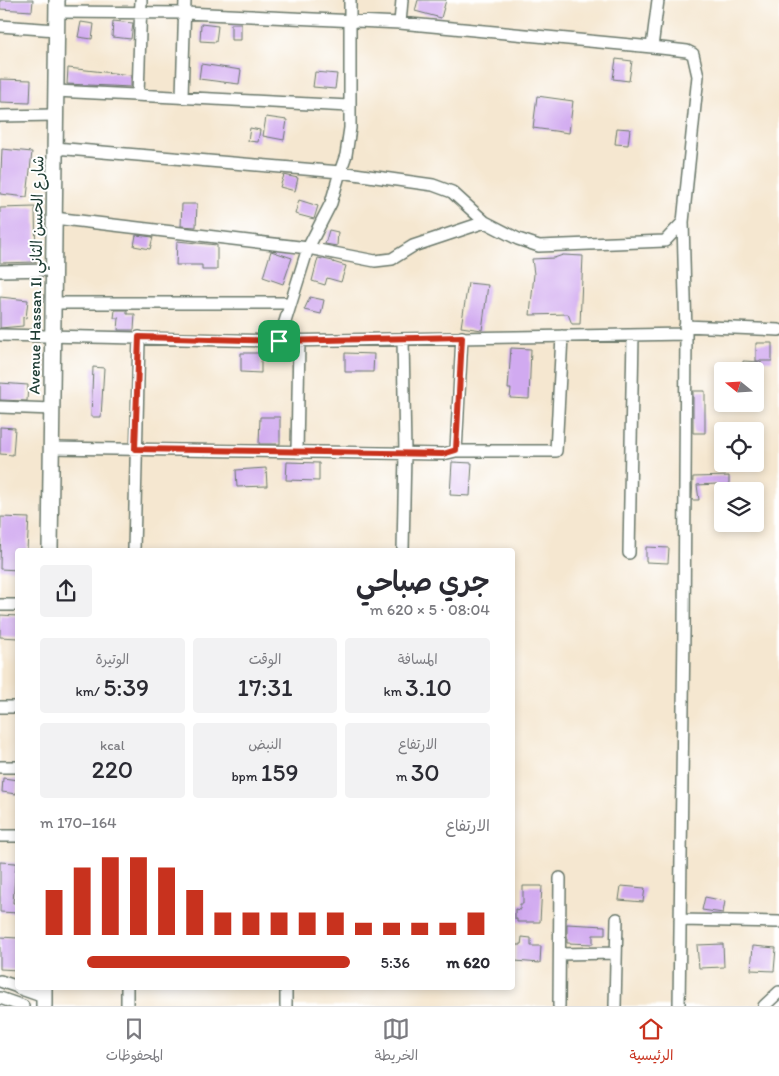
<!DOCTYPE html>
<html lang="ar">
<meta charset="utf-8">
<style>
:root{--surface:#fff;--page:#f2f2f3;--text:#2b2b33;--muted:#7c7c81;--line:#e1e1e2;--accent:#c8321e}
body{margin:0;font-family:Itim,"Playpen Sans Arabic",sans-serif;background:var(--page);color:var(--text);direction:rtl;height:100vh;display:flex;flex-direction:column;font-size:19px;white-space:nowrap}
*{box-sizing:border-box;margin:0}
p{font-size:16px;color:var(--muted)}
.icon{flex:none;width:28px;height:28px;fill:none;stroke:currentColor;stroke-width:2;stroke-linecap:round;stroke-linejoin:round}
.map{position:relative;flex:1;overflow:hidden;direction:ltr}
.details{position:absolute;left:15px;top:548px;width:500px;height:442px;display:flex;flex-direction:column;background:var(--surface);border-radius:5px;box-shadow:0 2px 8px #0003;direction:rtl}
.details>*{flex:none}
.needle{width:32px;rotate:288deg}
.buttons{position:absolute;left:714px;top:362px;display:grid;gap:10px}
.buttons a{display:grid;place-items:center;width:50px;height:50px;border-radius:5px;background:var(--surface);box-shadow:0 2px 8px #0003;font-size:25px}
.pin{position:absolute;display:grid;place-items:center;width:42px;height:42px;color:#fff;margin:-21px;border-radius:10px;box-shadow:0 2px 8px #0006}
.round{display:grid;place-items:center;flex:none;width:52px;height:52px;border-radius:5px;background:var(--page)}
.overview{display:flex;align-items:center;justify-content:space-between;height:85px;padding:0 25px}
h1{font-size:28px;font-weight:600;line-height:38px}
.figures{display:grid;grid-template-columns:repeat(3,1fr);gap:8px;height:85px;padding:5px 25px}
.figures div{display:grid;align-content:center;border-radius:5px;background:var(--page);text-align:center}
.figures b{font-size:25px;font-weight:600}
.figures small{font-size:14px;font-weight:400}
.figures p{font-size:14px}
.chart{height:140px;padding:10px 25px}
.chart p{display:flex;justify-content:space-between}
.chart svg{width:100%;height:90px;margin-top:5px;stroke:var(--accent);stroke-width:6}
ul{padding:0 25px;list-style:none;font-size:16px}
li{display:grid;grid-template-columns:80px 60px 1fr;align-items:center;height:38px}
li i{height:12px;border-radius:6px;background:var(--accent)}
.menu{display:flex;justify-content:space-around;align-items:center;height:70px;border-top:1px solid var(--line);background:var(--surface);font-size:14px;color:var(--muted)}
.menu a{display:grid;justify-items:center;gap:2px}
.menu .current{color:var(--accent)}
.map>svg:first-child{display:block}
.building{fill:#d1aaf0}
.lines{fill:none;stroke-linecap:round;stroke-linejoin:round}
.minor-casing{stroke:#6a786b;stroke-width:14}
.major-casing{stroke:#6a786b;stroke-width:18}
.minor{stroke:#fff;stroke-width:11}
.major{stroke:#fff;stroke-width:15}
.route-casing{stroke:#fff;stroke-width:10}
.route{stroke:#c8321e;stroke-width:6}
.labels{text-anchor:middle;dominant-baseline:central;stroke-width:4;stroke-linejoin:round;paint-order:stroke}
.street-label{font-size:16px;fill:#1f3d34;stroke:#fff}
</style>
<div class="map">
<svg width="779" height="1006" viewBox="0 0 779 1006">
<rect width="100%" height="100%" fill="#fff"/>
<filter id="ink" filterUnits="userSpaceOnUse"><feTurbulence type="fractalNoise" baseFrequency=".02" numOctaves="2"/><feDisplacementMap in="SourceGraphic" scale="10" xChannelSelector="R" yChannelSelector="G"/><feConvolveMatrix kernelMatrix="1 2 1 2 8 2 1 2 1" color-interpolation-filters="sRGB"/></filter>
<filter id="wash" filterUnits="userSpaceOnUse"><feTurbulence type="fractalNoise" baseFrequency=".0096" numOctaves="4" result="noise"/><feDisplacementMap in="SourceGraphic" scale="20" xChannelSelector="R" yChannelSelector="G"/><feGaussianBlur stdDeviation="1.12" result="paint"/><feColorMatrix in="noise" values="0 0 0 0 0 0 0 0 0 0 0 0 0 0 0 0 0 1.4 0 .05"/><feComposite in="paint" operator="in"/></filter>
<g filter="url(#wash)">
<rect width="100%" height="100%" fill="#f5e7d0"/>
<g id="blocks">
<path class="building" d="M0 0H33L32 11 0 9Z
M418 0H446L441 18 415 11Z
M113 21 133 23 131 39 112 37Z
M81 22 94 24 92 39 78 37Z
M201 24 218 26 216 42 200 41Z
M231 24H241V40H231Z
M616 59 632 61 629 81 613 79Z
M201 64 241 70 239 84 199 79Z
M68 68 131 75V87L67 84Z
M315 72 337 74 335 89 313 87Z
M0 79 31 80 30 103 0 102Z
M537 96 573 101 569 133 533 128Z
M266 117 287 120 284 140 263 136Z
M250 128 260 130 258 142 248 141Z
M617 128 630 129 628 145 615 144Z
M2 149 32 152 27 197 0 194Z
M284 175 298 178 295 191 280 187Z
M299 200 318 206 314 219 295 214Z
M182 204H197L196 227 181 226Z
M35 207 36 262 0 263V208Z
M329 230 338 232 337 246 325 244Z
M136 235 153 237 150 249 134 246Z
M177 241 217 245V270H202V265H176Z
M271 251 292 258 283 284 263 277Z
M563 255 583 256 580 324H572L568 314 530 315 534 274 532 259 554 258Z
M318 258 333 261V262L346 266 341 282 327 278 325 285 312 281Z
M468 283 488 285 482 330 461 327Z
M0 297 28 300 26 318 23 317V326L0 328Z
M310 297 324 300 321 314 304 310Z
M115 310H127V314H135L134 330H118L119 318H114Z
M756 343H772V361H756Z
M511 348 531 349 529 399 510 398 511 389H508Z
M241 353H261V373L241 372Z
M345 353 374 354 373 372H345Z
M743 361 761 362V371H743Z
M93 367 104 368 101 417H91Z
M0 383 28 385 27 401 0 400Z
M693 391H705V433H693Z
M260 417H280V444H259Z
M0 427 15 428 13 455 0 454Z
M287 462 319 463V481L286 480Z
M452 462 472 463 470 496 450 495Z
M266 468 267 486 237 487 236 470Z
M729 476V491H717V484L697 485 699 500H692L693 477Z
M1 517 29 518 27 550H18V570L0 569Z
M646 547 669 548 668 563 646 562Z
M0 615 18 616V638L0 637Z
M3 778 18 780 16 794 2 792Z
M0 862 16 863 13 903H18V913L0 912Z
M523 886H542L540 922H517V919H515V909L520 910V904H523Z
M621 886 645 888 643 902 619 900Z
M705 897 725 901 723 913 702 910Z
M567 924 605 926V935H593V944L567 943Z
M0 937 18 938V970L0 969Z
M522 937 531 938V946H541L540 963 515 961 516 945H521Z
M723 944 724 967 699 968 697 945Z
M753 946 776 948 774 971 751 970Z"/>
</g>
</g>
<g filter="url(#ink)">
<use href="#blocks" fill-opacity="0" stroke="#6a786b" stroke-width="1"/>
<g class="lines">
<g class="minor-casing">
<path id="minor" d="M350 0V128L346 155 340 172 433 185 452 192 485 222 518 239 539 246 665 241 683 222
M57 12 185 13 400 23 652 47 658 0
M400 23 402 0
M0 26 56 30
M652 47 687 51 693 54 698 76 683 222 686 334 684 631 679 1006
M56 91 349 106
M138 95 141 0
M182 96 185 0
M0 116 55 115
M55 148 340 172 331 203 308 248 279 341
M54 218 308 248 375 261 392 259 413 246 485 222
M0 271 53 270
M53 303H290
M685 326 779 330
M0 335 279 341 686 334
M0 407 52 409
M51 448 443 454 456 451H556L562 336
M456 451 462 337
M297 452 299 340
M134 550 139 337
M403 550 405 453 403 339
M629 553 633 335
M0 605H18
M0 707H18
M0 767H18
M0 836H18
M680 920 779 922
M560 954 616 953
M0 981 18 987
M18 988 44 997
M0 998 23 1006
M127 1006V988
M286 1006V988
M559 1006 560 878
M615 1006 617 919
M764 1006 779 992"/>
</g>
<g class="major-casing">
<path id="major" d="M50 550 57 0
M44 1006V988"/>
</g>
<use href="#minor" class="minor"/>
<use href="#major" class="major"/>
</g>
</g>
<g class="lines" filter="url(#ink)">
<g class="route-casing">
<path id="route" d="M139 337 279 341 462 337 456 450 443 454 135 449Z"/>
</g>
<use href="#route" class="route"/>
</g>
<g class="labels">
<g class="street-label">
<text transform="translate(36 275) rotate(-89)">Avenue Hassan II شارع الحسن الثاني</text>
</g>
</g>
</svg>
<div class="buttons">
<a><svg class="needle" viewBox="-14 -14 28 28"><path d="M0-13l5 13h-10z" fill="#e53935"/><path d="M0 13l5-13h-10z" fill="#7c7c81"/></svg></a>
<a><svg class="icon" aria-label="locate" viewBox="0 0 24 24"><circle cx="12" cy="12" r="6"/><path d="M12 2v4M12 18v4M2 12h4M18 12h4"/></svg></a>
<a><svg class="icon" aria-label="layers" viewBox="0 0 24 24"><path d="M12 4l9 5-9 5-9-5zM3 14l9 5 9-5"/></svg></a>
</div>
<div class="pin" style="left:279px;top:341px;background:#1e9e55"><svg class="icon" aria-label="arrive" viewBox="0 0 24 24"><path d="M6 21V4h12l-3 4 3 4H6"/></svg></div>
<section class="details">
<div class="overview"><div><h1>جري صباحي</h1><p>08:04 · 5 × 620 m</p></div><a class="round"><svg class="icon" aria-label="share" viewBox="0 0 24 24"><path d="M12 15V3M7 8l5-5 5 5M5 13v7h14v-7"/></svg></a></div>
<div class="figures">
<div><p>المسافة</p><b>3.10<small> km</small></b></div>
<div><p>الوقت</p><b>17:31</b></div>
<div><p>الوتيرة</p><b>5:39<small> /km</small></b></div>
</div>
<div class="figures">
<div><p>الارتفاع</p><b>30<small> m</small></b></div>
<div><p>النبض</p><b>159<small> bpm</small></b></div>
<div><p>kcal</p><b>220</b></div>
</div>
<div class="chart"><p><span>الارتفاع</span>164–170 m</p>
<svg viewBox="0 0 160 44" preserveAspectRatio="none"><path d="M5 44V22M15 44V11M25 44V6M35 44V6M45 44V11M55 44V22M65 44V33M75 44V33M85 44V33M95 44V33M105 44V33M115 44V38M125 44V38M135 44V38M145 44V38M155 44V33"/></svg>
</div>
<ul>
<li><b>620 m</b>5:36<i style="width:85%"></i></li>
</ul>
</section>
</div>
<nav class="menu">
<a class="current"><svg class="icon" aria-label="home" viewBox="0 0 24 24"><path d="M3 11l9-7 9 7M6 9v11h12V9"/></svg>الرئيسية</a>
<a><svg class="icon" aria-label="map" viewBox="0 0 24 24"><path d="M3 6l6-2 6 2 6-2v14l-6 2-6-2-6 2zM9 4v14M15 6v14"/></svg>الخريطة</a>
<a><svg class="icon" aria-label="saved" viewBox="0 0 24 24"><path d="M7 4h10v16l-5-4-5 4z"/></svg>المحفوظات</a>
</nav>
